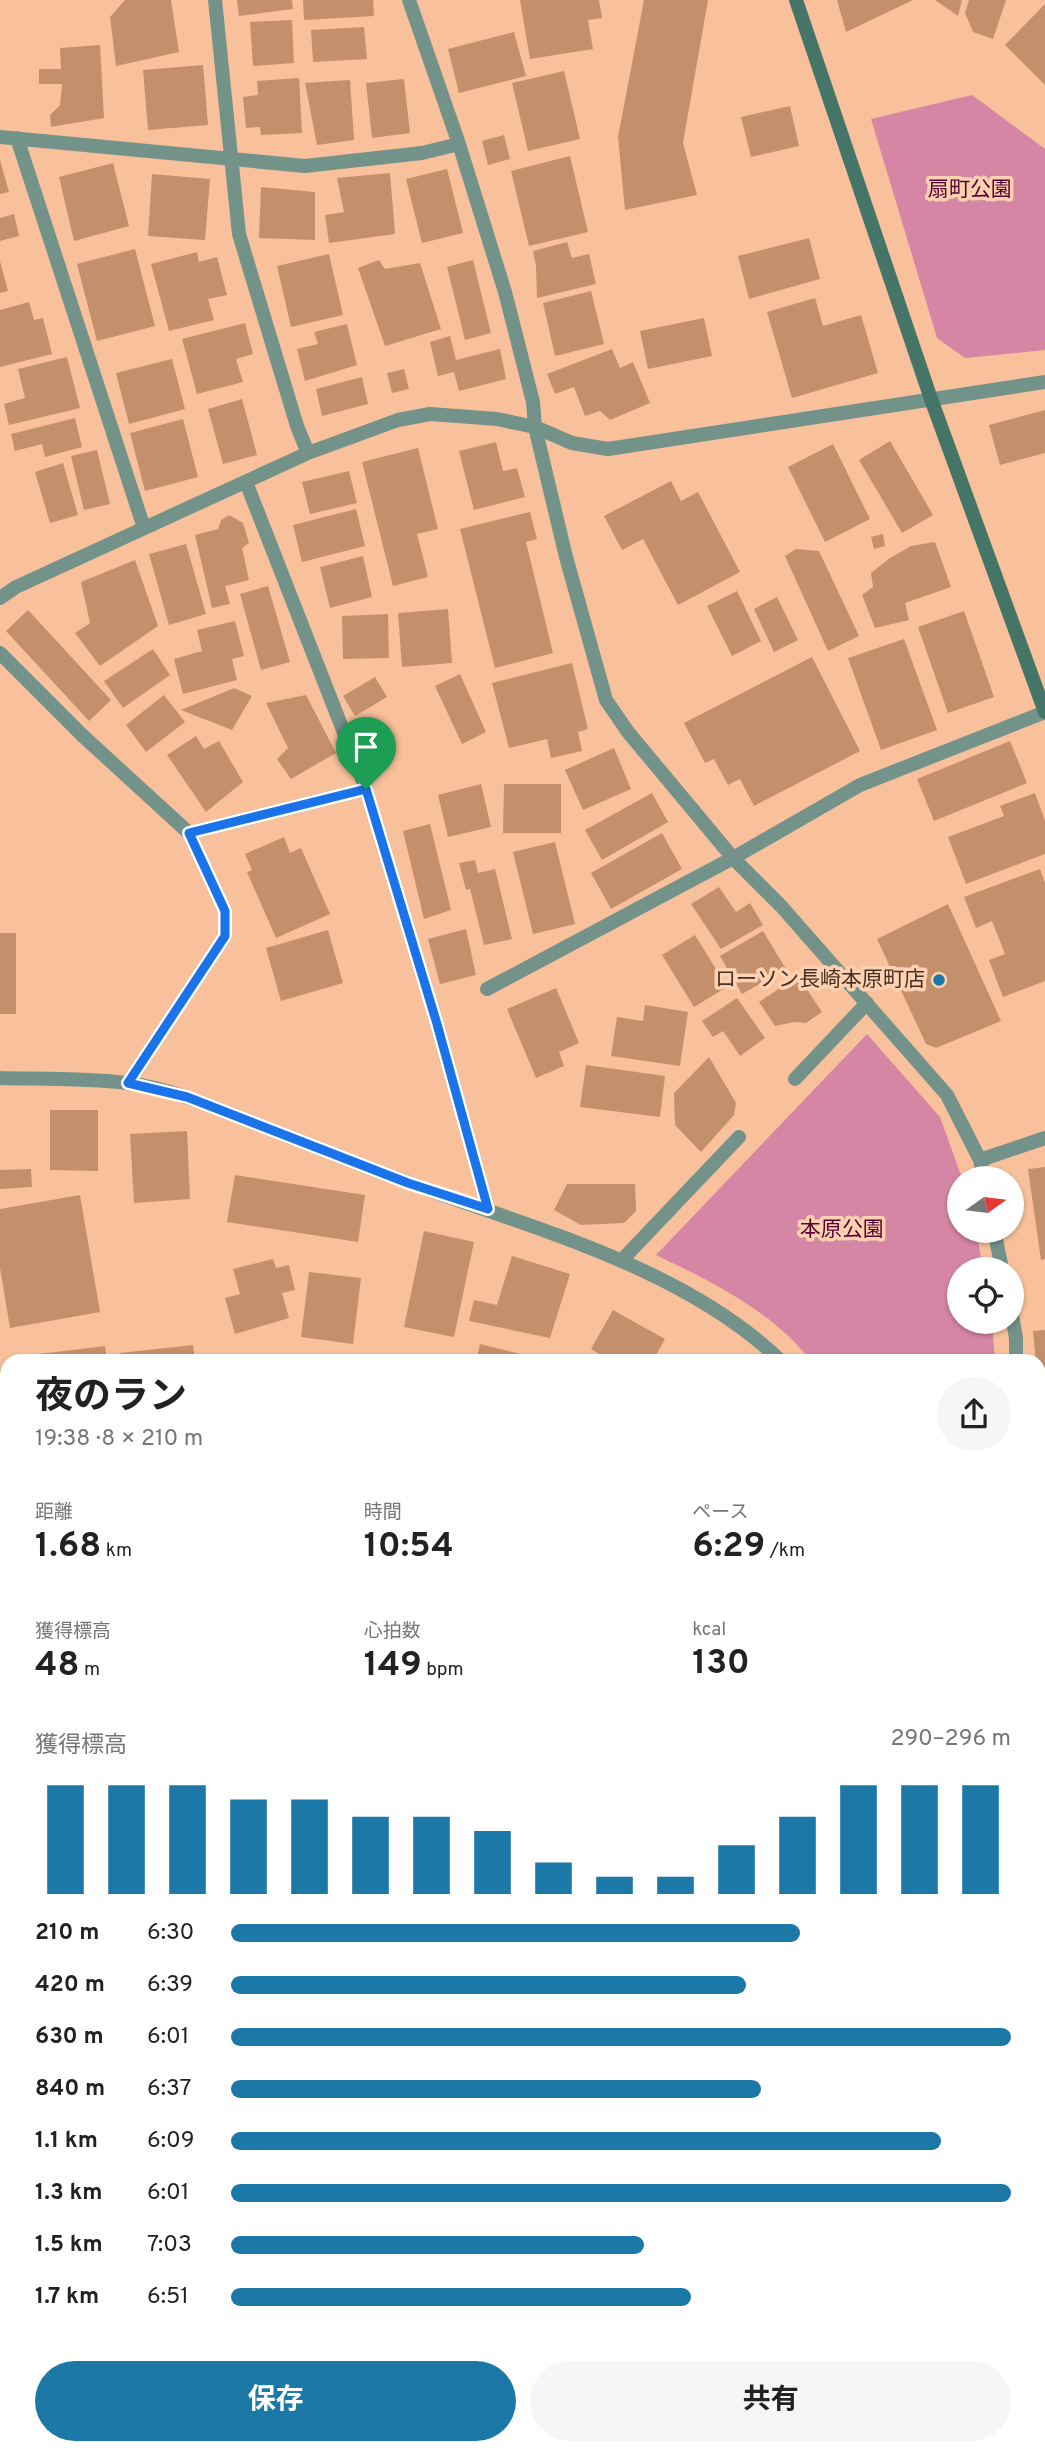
<!DOCTYPE html>
<html lang="ja">
<meta charset="utf-8">
<style>
:root{--surface:#fff;--page:#f6f6f6;--text:#222;--muted:#767676;--accent:#1c78a6}
body{margin:0;font-family:Overpass,"Noto Sans JP",sans-serif;background:var(--page);color:var(--text);height:100vh;display:flex;flex-direction:column;font-size:26px;white-space:nowrap}
*{box-sizing:border-box;margin:0}
p{font-size:23px;color:var(--muted)}
.icon{flex:none;width:38px;height:38px;fill:none;stroke:currentColor;stroke-width:2;stroke-linecap:round;stroke-linejoin:round}
.map{position:relative;flex:1;overflow:hidden}
.panel{position:absolute;left:0px;top:1354px;width:1046px;height:1101px;display:flex;flex-direction:column;background:var(--surface);border-radius:21px 21px 0 0;box-shadow:0 2px 5px #0004}
.panel>*{flex:none}
.needle{width:46px;rotate:76deg}
.controls{position:absolute;left:947px;top:1166px;display:grid;gap:14px}
.controls a{display:grid;place-items:center;width:77px;height:77px;border-radius:50%;background:var(--surface);box-shadow:0 2px 5px #0004;font-size:35px}
.pin{position:absolute;display:grid;place-items:center;width:60px;height:60px;color:#fff;margin:-72px -30px;border-radius:50% 50% 50% 0;rotate:-45deg;box-shadow:0 0 7px #0007}
.pin .icon{rotate:45deg}
.round{display:grid;place-items:center;flex:none;width:74px;height:74px;border-radius:37px;background:var(--page)}
.head{display:flex;align-items:center;justify-content:space-between;height:119px;padding:0 35px}
h1{font-size:38px;font-weight:700;line-height:52px}
.stats{display:grid;grid-template-columns:repeat(3,1fr);gap:10px;height:119px;padding:7px 35px}
.stats div{display:grid;align-content:center}
.stats b{font-size:35px;font-weight:700}
.stats small{font-size:19px;font-weight:400}
.stats p{font-size:19px}
.chart{height:196px;padding:14px 35px}
.chart p{display:flex;justify-content:space-between}
.chart svg{width:100%;height:126px;margin-top:7px;stroke:var(--accent);stroke-width:6}
.action{display:flex;gap:14px;margin-top:auto;padding:14px 35px}
.action a{flex:1;height:80px;border-radius:42px;background:var(--accent);color:#fff;font-size:28px;font-weight:700;line-height:80px;text-align:center}
.action a+a{background:var(--page);color:var(--text)}
ul{padding:0 35px;list-style:none;font-size:23px}
li{display:grid;grid-template-columns:112px 84px 1fr;align-items:center;height:52px}
li i{height:18px;border-radius:9px;background:var(--accent)}
.map>svg:first-child{display:block}
.green{fill:#d586a4}
.building{fill:#c4906b}
.lines{fill:none;stroke-linecap:round;stroke-linejoin:round}
.street{stroke:#739289;stroke-width:14}
.secondary{stroke:#457468;stroke-width:14}
.route-casing{stroke:#fff;stroke-width:14}
.route{stroke:#1a73e8;stroke-width:9}
.poi-dot{fill:#1c78a6;stroke:#fdd1b2;stroke-width:2.5}
.labels{text-anchor:middle;dominant-baseline:central;stroke-width:7;stroke-linejoin:round;paint-order:stroke}
.park-label{font-size:21px;fill:#57022f;stroke:#fdd1b2}
.poi-label{font-size:21px;fill:#463021;stroke:#fdd1b2;text-anchor:end}
</style>
<div class="map">
<svg width="1045" height="2455" viewBox="0 0 1045 2455">
<rect width="100%" height="100%" fill="#f8c19b"/>
<path class="green" d="M972 95 1045 149V350L965 358 937 338 871 119Z
M867 1034 940 1117 962 1178H959V1230H976L983 1269H959V1321H992L995 1361H811C772 1311 712 1282 656 1255Z"/>
<path class="building" d="M125 0H171L179 52 116 66 110 17Z
M237 0H292L293 9 239 16Z
M303 0H373L374 16 304 20Z
M520 0H599L602 18 588 20 593 49 530 59Z
M644 0H708L683 143 697 195 625 210 618 137Z
M837 0H913L846 32Z
M935 0H962L958 16Z
M969 0H1006L993 39 973 32 965 13Z
M1045 4V85L1005 45Z
M292 20 294 63 253 66 250 22Z
M364 27 367 59 313 62 311 30Z
M514 32 526 76 459 93 448 49Z
M100 45 104 118 51 127 50 115 60 105 62 84H39V69H61L60 48Z
M203 65 208 125 148 130 143 70Z
M564 71 580 139 528 151 512 83Z
M299 78 302 133 261 135 260 127 246 128 243 97 258 95 257 81Z
M404 79 410 133 372 138 366 83Z
M350 80 354 140 317 145 305 83Z
M790 106 799 146 751 157 741 117Z
M504 135 510 159 488 165 482 141Z
M570 156 588 232 529 246 511 171Z
M0 160 9 192 0 194Z
M113 163 129 226 74 241 59 177Z
M447 169 463 233 422 243 406 179Z
M390 173 395 234 329 243 325 215 344 212 337 178Z
M152 174 210 179 205 240 148 236Z
M261 187 315 192V240L259 238Z
M14 214 19 236 0 241V218Z
M809 238 820 279 749 299 738 256Z
M567 242 572 258 589 254 596 284 537 298 536 266 533 251Z
M135 249 155 326 97 341 77 264Z
M197 252 199 262 217 257 227 295 208 299 214 320 169 331 151 264Z
M329 254 343 315 291 327 277 266Z
M379 260 385 269 420 263 441 329 385 346 358 268Z
M473 260 491 333 465 340 447 267Z
M0 261 8 291 0 293Z
M591 291 604 344 555 356 543 303Z
M815 298 823 326 861 315 878 373 792 398 767 312Z
M29 302 34 320 43 318 52 354 0 367V310Z
M704 318 712 356 648 369 640 331Z
M245 323 253 354 236 359 243 382 197 394 182 339Z
M347 324 357 365 305 381 297 349 318 344 314 332Z
M450 336 456 360 500 349 506 379 459 391 454 372 438 376 430 342Z
M612 349 620 368 633 362 650 403 610 420 600 411 585 416 574 387 555 394 547 374Z
M67 357 80 408 9 425 4 404 25 398 18 369Z
M172 359 185 409 129 424 116 373Z
M404 369 409 389 392 393 387 373Z
M362 377 368 404 322 416 316 389Z
M242 399 257 455 223 464 208 409Z
M1045 410V453L1000 465 989 425Z
M75 418 82 447 45 457 42 444 15 451 11 434Z
M183 419 198 477 145 491 130 433Z
M890 441 933 515 902 533 859 460Z
M496 442 503 471 517 468 525 497 474 510 459 451Z
M833 444 870 519 825 542 788 467Z
M418 448 438 529 417 534 428 577 393 586 362 462Z
M97 450 110 504 84 510 71 456Z
M63 463 78 515 50 523 35 472Z
M349 471 357 503 310 514 302 482Z
M671 481 681 501 698 492 740 572 678 605 643 539 622 550 604 516Z
M356 509 365 546 302 562 293 525Z
M530 512 537 539 526 542 553 653 495 668 460 529Z
M229 515 243 523 249 543 242 548 249 580 225 586 230 604 212 608 195 535 218 529 221 520Z
M883 534 885 546 874 549 871 537Z
M935 542 951 587 905 603 909 620 875 628 862 595 873 587 871 573 890 558 911 546Z
M186 544 206 614 169 625 149 554Z
M796 549 819 551 859 636 828 651 785 556Z
M363 556 372 597 330 608 320 567Z
M135 560 158 626 100 666 75 633 90 623 81 582Z
M268 586 290 662 261 670 240 594Z
M737 591 761 641 732 656 707 606Z
M777 597 798 640 774 652 754 609Z
M448 609 452 663 402 667 398 613Z
M28 610 111 700 89 721 6 631Z
M964 611 994 697 948 713 918 627Z
M388 614 389 658 343 659 342 616Z
M235 621 244 656 232 659 237 680 183 694 174 659 202 651 197 630Z
M904 639 937 730 881 750 848 658Z
M153 649 170 675 123 708 104 681Z
M812 657 860 751 754 806 740 779 728 785 714 759 705 763 684 723Z
M572 663 588 729 578 732 582 751 551 758 547 739 509 748 492 683Z
M460 674 486 732 462 744 435 686Z
M375 677 387 697 355 716 343 696Z
M234 688 252 696 232 730 181 710Z
M164 695 185 722 146 752 126 725Z
M306 695 336 753 291 779 277 759 288 748 266 703Z
M196 736 204 749 219 741 243 782 206 812 167 755Z
M1010 741 1027 783 934 821 917 779Z
M614 748 631 789 583 810 565 770Z
M481 784 491 827 448 837 438 795Z
M504 784H561V833H503Z
M652 793 668 822 602 860 585 830Z
M1035 793 1045 821V854L966 884 948 837 1004 816 1000 806Z
M430 824 451 910 424 919 403 831Z
M662 833 682 869 611 909 591 873Z
M284 837 290 853 301 848 330 914 276 938 247 872 252 870 245 854Z
M555 842 575 924 533 934 513 852Z
M475 860 478 873 495 869 512 939 484 945 470 889 466 890 459 863Z
M1040 869 1045 883V981L1003 997 989 960 1005 954 992 921 976 928 964 897Z
M719 887 736 912 750 903 763 925 721 949 691 904Z
M948 904 1001 1021 936 1048 926 1044 877 939Z
M466 929 476 975 440 984 428 939Z
M328 930 343 983 281 1001 266 948Z
M763 931 786 969 742 994 720 956Z
M0 933H16V1014H0Z
M695 935 727 987 694 1007 662 955Z
M798 976 822 1012 806 1023 794 1022 775 1026 759 1002Z
M556 988 579 1043 559 1052 564 1066 536 1078 507 1009Z
M737 998 765 1038 740 1056 723 1031 713 1037 702 1021Z
M645 1005 688 1012 680 1066 611 1056 617 1017 643 1021Z
M709 1057 736 1103 734 1115 701 1152 675 1125 674 1093Z
M586 1065 665 1076 660 1117 580 1107Z
M50 1110H98V1171L50 1170Z
M187 1131 190 1199 134 1203 130 1134Z
M1045 1167V1259L1041 1260 1028 1169Z
M31 1169 32 1187 0 1189V1170Z
M235 1175 365 1195 358 1242 227 1222Z
M567 1184H635L636 1211 624 1223 581 1225 554 1210Z
M80 1195 100 1312 10 1328 0 1268V1209Z
M424 1231 474 1242 454 1337 404 1327Z
M512 1256 570 1274 550 1338 469 1321 474 1300 497 1305Z
M273 1259 276 1268 289 1265 295 1290 282 1293 289 1318 235 1334 225 1298 240 1294 233 1269Z
M309 1272 361 1278 353 1344 301 1337Z
M613 1310 665 1339 652 1362H613L591 1349Z
M1045 1330V1376L1040 1377V1362H1036L1033 1331Z
M480 1344 536 1358 535 1362H476Z
M193 1345 195 1362H121L120 1353Z
M105 1346 107 1362H16L15 1357Z
M402 1355 448 1358V1362H401Z
M1045 1394V1430H1043L1040 1395Z
M0 1431 7 1434V1475L0 1472Z
M1040 1494H1045V1527H1040Z
M6 1587H7V1626L0 1625V1612Z
M1040 1607 1045 1629V1676L1040 1677Z
M0 1634 7 1636V1688L0 1686Z
M0 1707 7 1708V1776L0 1775Z
M7 1960V2035L0 2029V1968Z
M1045 2013V2081L1040 2078V2018Z
M0 2078 7 2082V2166L0 2161Z
M1045 2215V2259L1040 2246V2218Z
M1040 2275 1045 2287V2352L1040 2354Z
M1045 2368V2455H1011L1009 2448H1040V2369Z
M277 2448H322L321 2455Z
M540 2448H620L619 2455H539Z
M725 2448H767L778 2451 777 2455H724Z
M809 2448H839L841 2455H811Z
M846 2448H895L897 2455H848Z
M914 2448H1004L1005 2455H915Z"/>
<g class="lines">
<path class="street" d="M215 0 239 234 297 426 308 453
M409 0 459 144 505 292 533 402 535 427 566 557 606 700 628 732 733 858 781 906 947 1095 980 1160 984 1178
M0 137 305 166 422 153 459 144
M17 138 144 528
M246 482 366 789 437 1024 488 1209
M0 598 16 587 308 453 398 420 430 414 497 419 535 427 572 443 608 449 1045 382
M0 653 83 736 189 833 225 911V936L128 1083
M189 833 366 789
M487 989 733 858 860 785 1045 712
M0 1078C42 1079 86 1078 127 1083 168 1088 206 1104 244 1119 288 1136 333 1154 377 1171 510 1223 677 1260 782 1362
M795 1079 867 1003
M980 1160 1045 1138
M994 1230 1002 1269
M621 1261 739 1137
M1012 1315 1016 1338V1362
M0 1392 7 1395
M1040 1579 1045 1578
M0 1795H7
M1040 1844H1045
M1040 2106 1045 2112
M686 2455 687 2448"/>
<path class="secondary" d="M796 0 931 399 1045 712
M1040 2152 1045 2148
M0 2257 7 2258"/>
</g>
<g class="lines">
<g class="route-casing">
<path id="route" d="M366 789 437 1024 488 1209 408 1183 187 1097 128 1083 225 936V911L189 833Z"/>
</g>
<use href="#route" class="route"/>
</g>
<circle class="poi-dot" cx="939" cy="980" r="7"/>
<g class="labels">
<g class="park-label">
<text x="970" y="190">扇町公園</text>
<text x="842" y="1230">本原公園</text>
</g>
<g class="poi-label">
<text x="925" y="980">ローソン長崎本原町店</text>
</g>
</g>
</svg>
<div class="controls">
<a><svg class="needle" viewBox="-14 -14 28 28"><path d="M0-13l5 13h-10z" fill="#e53935"/><path d="M0 13l5-13h-10z" fill="#767676"/></svg></a>
<a><svg class="icon" aria-label="locate" viewBox="0 0 24 24"><circle cx="12" cy="12" r="6"/><path d="M12 2v4M12 18v4M2 12h4M18 12h4"/></svg></a>
</div>
<div class="pin" style="left:366px;top:789px;background:#1e9e55"><svg class="icon" aria-label="arrive" viewBox="0 0 24 24"><path d="M6 21V4h12l-3 4 3 4H6"/></svg></div>
<section class="panel">
<div class="head"><div><h1>夜のラン</h1><p>19:38 · 8 × 210 m</p></div><a class="round"><svg class="icon" aria-label="share" viewBox="0 0 24 24"><path d="M12 15V3M7 8l5-5 5 5M5 13v7h14v-7"/></svg></a></div>
<div class="stats">
<div><p>距離</p><b>1.68<small> km</small></b></div>
<div><p>時間</p><b>10:54</b></div>
<div><p>ペース</p><b>6:29<small> /km</small></b></div>
</div>
<div class="stats">
<div><p>獲得標高</p><b>48<small> m</small></b></div>
<div><p>心拍数</p><b>149<small> bpm</small></b></div>
<div><p>kcal</p><b>130</b></div>
</div>
<div class="chart"><p><span>獲得標高</span>290–296 m</p>
<svg viewBox="0 0 160 44" preserveAspectRatio="none"><path d="M5 44V6M15 44V6M25 44V6M35 44V11M45 44V11M55 44V17M65 44V17M75 44V22M85 44V33M95 44V38M105 44V38M115 44V27M125 44V17M135 44V6M145 44V6M155 44V6"/></svg>
</div>
<ul>
<li><b>210 m</b>6:30<i style="width:73%"></i></li>
<li><b>420 m</b>6:39<i style="width:66%"></i></li>
<li><b>630 m</b>6:01<i style="width:100%"></i></li>
<li><b>840 m</b>6:37<i style="width:68%"></i></li>
<li><b>1.1 km</b>6:09<i style="width:91%"></i></li>
<li><b>1.3 km</b>6:01<i style="width:100%"></i></li>
<li><b>1.5 km</b>7:03<i style="width:53%"></i></li>
<li><b>1.7 km</b>6:51<i style="width:59%"></i></li>
</ul>
<div class="action"><a>保存</a><a>共有</a></div>
</section>
</div>
